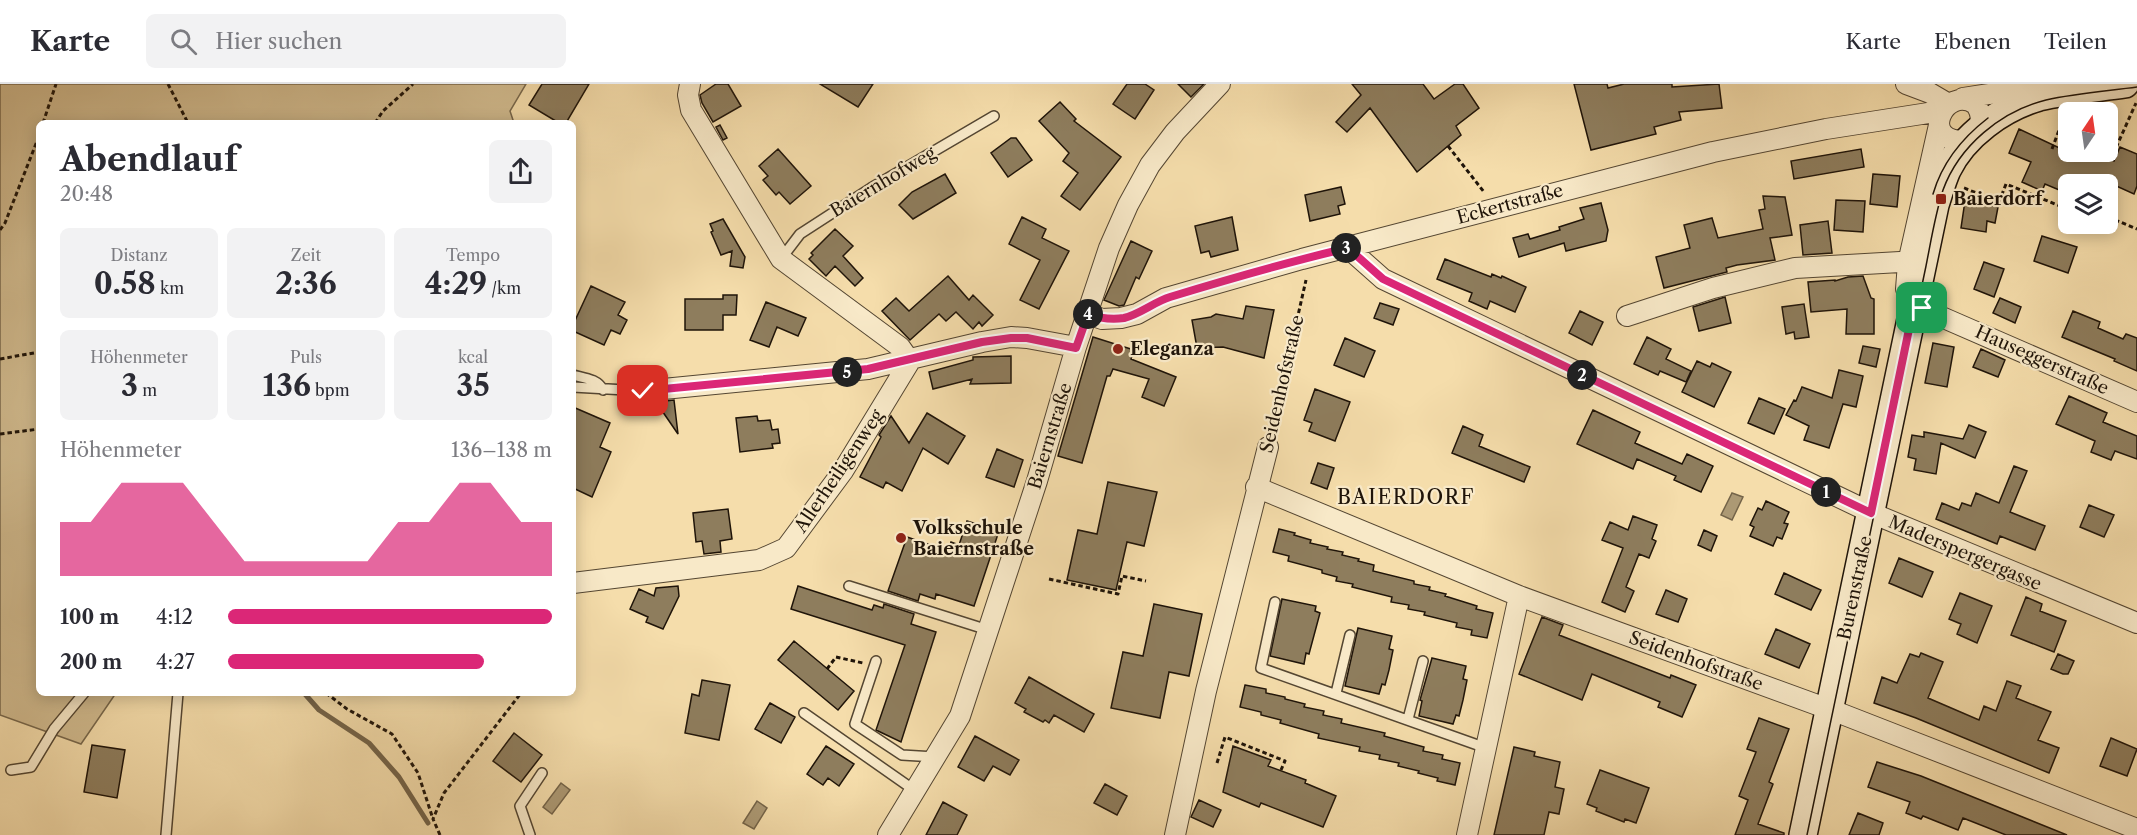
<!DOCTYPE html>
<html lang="de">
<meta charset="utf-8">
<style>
:root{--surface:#fff;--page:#f2f2f3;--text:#2b2b33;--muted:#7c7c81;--line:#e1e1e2;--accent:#db2777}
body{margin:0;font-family:"Libre Caslon Text",serif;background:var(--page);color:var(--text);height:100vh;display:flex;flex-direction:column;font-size:22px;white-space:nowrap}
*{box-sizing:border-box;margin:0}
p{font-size:20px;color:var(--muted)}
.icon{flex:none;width:33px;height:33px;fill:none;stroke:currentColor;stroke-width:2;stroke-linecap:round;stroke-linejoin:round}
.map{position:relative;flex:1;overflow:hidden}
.details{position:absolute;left:36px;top:36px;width:540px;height:576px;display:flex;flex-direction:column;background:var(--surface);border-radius:9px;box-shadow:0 3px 15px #0003}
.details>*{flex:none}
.needle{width:39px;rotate:13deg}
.controls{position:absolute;left:2058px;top:18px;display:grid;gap:12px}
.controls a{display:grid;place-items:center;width:60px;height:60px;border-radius:9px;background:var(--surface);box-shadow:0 3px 15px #0003;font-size:30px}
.pin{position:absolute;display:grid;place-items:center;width:51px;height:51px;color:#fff;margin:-26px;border-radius:12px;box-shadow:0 3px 9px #0006}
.km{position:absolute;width:30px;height:30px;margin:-15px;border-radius:50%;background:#222;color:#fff;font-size:16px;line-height:30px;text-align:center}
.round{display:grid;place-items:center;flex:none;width:63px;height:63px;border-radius:9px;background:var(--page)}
.summary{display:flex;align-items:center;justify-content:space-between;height:102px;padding:0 24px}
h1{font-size:33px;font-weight:700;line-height:45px}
.stats{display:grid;grid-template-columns:repeat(3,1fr);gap:9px;height:102px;padding:6px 24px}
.stats div{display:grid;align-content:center;border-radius:9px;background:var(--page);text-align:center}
.stats b{font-size:30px;font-weight:700}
.stats small{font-size:16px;font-weight:400}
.stats p{font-size:16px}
.chart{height:168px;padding:12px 24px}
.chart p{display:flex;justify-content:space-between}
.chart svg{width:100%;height:108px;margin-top:6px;fill:var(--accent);opacity:.7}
ul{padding:0 24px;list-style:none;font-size:20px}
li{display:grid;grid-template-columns:96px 72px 1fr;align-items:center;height:45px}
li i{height:15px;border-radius:8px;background:var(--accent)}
header{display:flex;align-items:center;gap:36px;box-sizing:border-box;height:84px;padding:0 30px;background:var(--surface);border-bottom:2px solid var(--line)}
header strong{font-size:28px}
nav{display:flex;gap:33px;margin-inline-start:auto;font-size:21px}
.search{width:420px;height:54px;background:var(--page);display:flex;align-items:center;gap:15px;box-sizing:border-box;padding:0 21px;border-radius:9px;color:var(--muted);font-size:22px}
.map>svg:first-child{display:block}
.green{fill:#d1bb8f;stroke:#78684c;stroke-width:1.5}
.water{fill:#ac9974;stroke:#746449;stroke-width:1.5}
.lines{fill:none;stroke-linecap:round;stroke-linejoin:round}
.stream{stroke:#746449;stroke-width:5}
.building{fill:#8e7d5d;stroke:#1f1409;stroke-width:1.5}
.lane-casing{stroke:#544632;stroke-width:12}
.street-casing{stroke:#544632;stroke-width:22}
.secondary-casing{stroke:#1f1409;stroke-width:30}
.path{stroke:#1f1409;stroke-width:3;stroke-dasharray:4.5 3;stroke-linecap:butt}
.lane{stroke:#f8e9c8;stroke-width:9}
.street{stroke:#f8e9c8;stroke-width:20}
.secondary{stroke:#f8e9c8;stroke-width:27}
.tram{stroke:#1f1409;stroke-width:1.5}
.route-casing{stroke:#fff;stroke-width:12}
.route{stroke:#db2777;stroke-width:8}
.poi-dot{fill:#8f2418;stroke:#f8e9c8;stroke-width:2}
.labels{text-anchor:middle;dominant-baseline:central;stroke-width:4.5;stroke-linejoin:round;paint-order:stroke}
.street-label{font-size:18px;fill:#1f1409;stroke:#f8e9c8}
.poi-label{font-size:18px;font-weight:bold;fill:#1f1409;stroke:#f8e9c8;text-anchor:start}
.neighbourhood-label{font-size:20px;letter-spacing:1.5px;fill:#1f1409;stroke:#f8e9c8}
</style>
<header>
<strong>Karte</strong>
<div class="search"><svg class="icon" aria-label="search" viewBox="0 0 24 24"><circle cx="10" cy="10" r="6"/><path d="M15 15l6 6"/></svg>Hier suchen</div>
<nav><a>Karte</a><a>Ebenen</a><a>Teilen</a></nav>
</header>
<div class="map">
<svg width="2137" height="751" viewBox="0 0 2137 751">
<rect width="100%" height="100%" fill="#f5ddab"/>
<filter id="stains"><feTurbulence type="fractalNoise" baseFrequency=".00333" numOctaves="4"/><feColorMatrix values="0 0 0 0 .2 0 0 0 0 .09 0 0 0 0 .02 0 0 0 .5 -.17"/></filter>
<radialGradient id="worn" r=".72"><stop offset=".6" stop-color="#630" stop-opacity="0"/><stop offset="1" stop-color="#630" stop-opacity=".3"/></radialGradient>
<path class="green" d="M0 0H526L510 27 514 39H39V609H116L81 660 0 631Z"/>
<path class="water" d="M1732 409 1743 413 1732 436 1721 431Z
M561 699 570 706 552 730 543 723Z
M757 717 767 724 754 745 743 739Z"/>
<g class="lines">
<path class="stream" d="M304 609 319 626 369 659 399 693 428 739"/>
</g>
<path class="building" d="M542 0H589L566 39H559L529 21Z
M716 0H728L741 22 713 38 702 19 700 11Z
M820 0H873L858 23Z
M1127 0H1145L1154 6 1135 35 1113 20Z
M1178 0H1204L1191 13Z
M1352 0H1423L1434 15 1455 0H1463L1479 24 1456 42 1461 51 1417 88 1370 24 1347 48 1336 38 1361 11Z
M1574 0H1607L1608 4 1624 0H1672V3L1719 0 1722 24 1679 28 1681 36 1654 43 1656 50 1591 66Z
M1060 18 1076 35 1074 37 1121 73 1080 126 1061 112 1078 89 1063 77 1069 69 1039 37Z
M720 41 727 54 723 56 716 43Z
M2019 45 2068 68H2092L2114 77 2120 63 2137 70V102L2134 110 2112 100H2067L2064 108 2045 100 2042 107 2022 98 2031 78 2009 69Z
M1011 54H1016L1032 76 1008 93 991 69Z
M778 65 811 102 790 120 779 108 776 111 763 96 768 92 759 82Z
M1861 65 1864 83 1794 95 1791 77Z
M945 90 956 109 913 135 899 121 912 108Z
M1873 90 1900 92 1897 123 1870 120Z
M1341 103 1345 120 1338 122 1340 130 1310 137 1305 111Z
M1763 112 1785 113 1792 151 1770 154 1775 176 1737 181 1726 184 1727 188 1664 204 1656 173 1690 164 1684 141 1712 134 1718 154 1763 145 1759 126 1765 125Z
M1836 116 1865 117 1863 148 1834 146Z
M1965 117 1998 123 1995 139 1987 137 1986 148 1961 144Z
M1601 119 1608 146 1606 157 1566 167 1564 159 1519 173 1513 154 1528 150 1530 155 1560 146 1559 143 1584 135 1580 124Z
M1022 133 1046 145 1042 154 1069 167 1039 225 1020 216 1040 176 1009 160Z
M1232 133 1238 166 1211 173 1209 167 1201 169 1195 142Z
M723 135 745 173 743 184 730 182 732 167 721 171 711 148 713 147 710 140Z
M1828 137 1832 169 1803 171 1800 141Z
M835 145 853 162 843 172 863 194 855 202 835 182 826 192 809 175 813 171 811 169Z
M2042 152 2077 163 2068 189 2034 177Z
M1131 157 1152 167 1139 195 1136 193 1124 221 1119 222 1104 216Z
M1445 175 1491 193 1492 190 1501 194 1502 192 1526 203 1515 228 1490 217 1487 225 1469 217 1472 209 1437 195Z
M1984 178 2004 185 1994 213 1974 205Z
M948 192 969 216 973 211 993 231 982 242 979 238 973 245 956 228 946 237 939 230 910 256 882 227 896 214 909 227Z
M1863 192 1871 214 1874 215V250H1846L1847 225 1811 228 1808 198 1835 196V197L1848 193Z
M591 202 625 218 618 231 627 236 620 250 611 246 604 261 573 247V241Z
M723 211H737L736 231H723V246H685V215H723Z
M1725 213 1731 239 1699 247 1693 223Z
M2000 214 2021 223 2015 239 1993 229Z
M766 218 806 234 798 252 777 243 769 263 750 256Z
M1380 219 1399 225 1393 241 1374 234Z
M1804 220 1809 253 1795 255 1794 248 1786 250 1782 223Z
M1246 222 1274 226 1264 274 1223 263 1197 264 1192 236 1211 233 1216 230 1243 235Z
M1580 227 1603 238 1592 261 1569 249Z
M2073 227 2100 238 2098 244 2123 255 2126 250 2137 254V287L2114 277 2115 275 2062 253Z
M1093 253 1134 266 1131 275 1176 293 1164 322 1142 313 1149 295 1113 285 1110 292H1107L1082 379 1058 372Z
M1647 253 1671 265 1666 275 1691 287 1686 298 1660 287 1658 291 1634 280Z
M1345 254 1375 267 1364 293 1334 281Z
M1933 259 1954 263 1947 303 1925 299Z
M1863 262 1880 265 1876 283 1859 279Z
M1981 265 2005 276 1998 293 1973 283Z
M1011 272V299L970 300 972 295 933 305 929 288 973 276V273Z
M1697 277 1710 283 1712 279 1731 288 1714 323 1682 308Z
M1839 286 1863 292 1856 323 1843 320 1829 364 1804 356 1809 342 1786 331 1794 316 1796 317 1802 303 1832 314Z
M1315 305 1350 318 1335 357 1309 347 1312 339 1304 336Z
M2069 312 2107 329 2103 338 2137 352V375L2115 367 2111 376 2091 368 2095 357 2056 340Z
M1759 314 1785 325 1774 350 1748 339Z
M674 316 678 350 656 318Z
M573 323 610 339 600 363 611 368 592 413 573 404Z
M1593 326 1640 348 1635 359 1682 380 1687 370 1713 382 1701 408 1674 396 1676 392 1637 375 1633 385 1577 360Z
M927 329 965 352 948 380 923 364 902 407 886 398 883 404 860 393 881 353 879 351 891 332 909 359Z
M757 332 758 337 770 336 772 346 778 345 780 359 772 360 773 364 740 368 736 334Z
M1969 341 1986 348 1975 374 1941 359 1936 390 1914 386 1916 375 1908 373 1912 351 1924 353V348L1963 355Z
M1463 342 1483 351 1479 362 1530 383 1524 398 1452 369Z
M997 365 1023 376 1014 403 986 393Z
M1318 379 1334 384 1327 405 1311 399Z
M2014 382 2027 387 2010 428 2045 442 2035 466 2000 452 1997 460 1936 435 1942 419 1959 426 1962 419 1971 422 1976 409 1999 419Z
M1108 398 1157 408 1144 462 1127 458 1116 506 1067 496 1078 446 1097 450Z
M1766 417 1789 428 1784 439 1788 440 1782 455 1777 453 1773 462 1750 452 1754 443 1750 441 1758 424 1762 426Z
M2089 421 2114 431 2104 453 2080 443Z
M728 425 732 455 720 457 721 468 704 470 702 457 696 458 693 429Z
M1633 432 1657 441 1652 455 1656 457 1649 474 1639 470 1626 503 1634 507 1625 528 1602 518 1623 464 1602 456 1610 438 1628 446Z
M967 437 999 447 974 522 936 510 935 515 920 510 918 517 888 507 907 453 948 467 951 458 959 461Z
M1279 445 1295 449 1294 451 1311 456 1310 459 1328 463 1327 465 1343 468 1342 471 1359 475 1358 477 1374 481 1373 487 1414 497V500L1430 503 1429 506 1446 510 1445 512 1477 522 1476 525 1493 529 1487 554 1471 551 1472 546 1456 543 1457 539 1424 531 1425 528 1408 525 1409 521 1391 518 1392 513 1352 503 1353 500 1336 497 1337 493 1322 489V486L1288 477 1289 472 1273 468Z
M1704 446 1717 452 1711 467 1698 461Z
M1899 474 1933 488 1922 513 1889 499Z
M1784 489 1821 506 1811 526 1775 510Z
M678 502 679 512 663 545 646 538 648 533 630 525 639 505 654 512 656 504Z
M798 502 872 526 874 521 883 524 884 520 914 530 911 540 936 548 901 658 876 646 905 561 791 525Z
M1666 506 1687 515 1678 538 1656 530Z
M1960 509 1992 522 1977 559 1957 550 1961 540 1949 535Z
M2026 513 2042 520 2040 527 2066 537 2054 568 2011 551Z
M1282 515 1316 522 1315 527 1320 529 1309 570 1306 569 1304 580 1270 572Z
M1154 520 1202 530 1189 592 1169 588 1160 634 1111 624 1123 568 1143 572Z
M1542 533 1563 541 1559 551 1670 594 1671 591 1696 601 1682 633 1658 623 1660 618 1592 590 1582 616 1519 590Z
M1358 544 1392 552 1389 565 1393 566 1389 586 1385 601 1382 600 1379 610 1345 602Z
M1776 545 1810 560 1799 584 1765 570Z
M794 557 854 607 838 626 778 576Z
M1921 569 1943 578 1928 614 1979 636 1984 622 1996 627 2007 597 2021 602 2016 614 2051 628 2038 656 2059 664 2049 689 1916 634 1874 619 1882 593 1897 599 1910 570 1919 573Z
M2058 570 2074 577 2068 590H2063L2051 585Z
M1432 574 1466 582 1463 595 1467 596 1463 616 1459 632 1456 631 1453 640 1419 632 1422 617 1420 616Z
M1029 593 1094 630 1084 648 1054 631 1049 639 1045 636 1043 638 1024 628 1026 625 1015 619Z
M702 596 730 601 719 656 685 649 692 610 699 612Z
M1245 601 1266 605V609L1285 613V615L1305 620 1304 623 1324 627 1323 631 1342 635 1341 639 1385 649 1384 652 1424 663 1423 667 1443 671 1442 675 1460 679 1455 701 1437 697 1438 694 1418 689 1419 687 1398 682 1399 679 1379 675 1380 671 1359 667 1360 663 1318 654 1319 650 1280 639 1281 636 1261 631V628L1240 623Z
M770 619 795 633 781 659 755 645Z
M1759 634 1789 645 1769 698 1773 700 1758 740 1784 749V751H1735L1748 716 1739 712 1756 668 1747 665Z
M514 649 542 671 521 698 493 677Z
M975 652 1019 676 1010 691 993 682 984 697 958 683Z
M2111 654 2137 665 2127 692 2100 682Z
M92 661 125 666 117 714 84 708Z
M826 662 854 680 839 702 828 694 823 701 807 690Z
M1233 662 1271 676 1268 682 1306 696 1305 699 1336 712 1323 743 1261 719 1259 723 1223 708Z
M1514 663 1535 668 1534 672 1560 678 1555 703 1564 705 1559 730 1549 728 1544 751H1494Z
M1877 678 1921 692 2067 751H2006L1963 734 1958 746 1923 732 1921 735 1906 729 1910 718 1868 703Z
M1600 686 1649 704 1636 739 1625 735 1624 738 1596 727 1597 724 1587 720Z
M1105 700 1127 712 1117 731 1094 719Z
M1199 716 1221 726 1213 743 1191 733Z
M943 718 967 731 957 751H926Z
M1858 729 1883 739 1879 751H1849Z"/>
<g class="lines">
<g class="lane-casing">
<path id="lane" d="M781 175 800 150 871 104 994 32
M573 291C584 294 598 295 603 306
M573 303 643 307
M849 502 988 546
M1275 518 1261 584 1486 664
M876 577 855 640 902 671 935 673
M1336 609 1350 551
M804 629 914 706
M1408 635 1423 577
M11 686 31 683 54 645 84 609
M166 751 178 609
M530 751 520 722 542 689"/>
</g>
<g class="street-casing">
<path id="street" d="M690 0 688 11 691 26 781 175 900 263 910 277
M1906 0 1930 9 1947 19
M1963 14 2002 8 2040 9
M1939 41 1908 179 1906 205 1914 221 2137 318
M1967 57C1916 59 1945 0 1975 20 1982 28 1982 37 1979 47
M1348 164 1383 195 1874 430 2137 539
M1088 230 1102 235 1121 234 1137 230 1166 214 1302 175 1713 68 1826 45 1941 27
M1627 232 1713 204 1795 184 1900 178 1920 181
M643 307 868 285 982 258 1011 253 1027 254 1076 263
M1256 403 1519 512 1842 630 2137 745
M573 499 759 476 786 464 843 387 910 277
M888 751 960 632 1037 397 1076 263 1109 164 1128 121 1150 81 1175 48 1220 0
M1175 751 1206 607 1268 363
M1467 751 1519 512"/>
</g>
<g class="secondary-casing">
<path id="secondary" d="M1803 751 1935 121C1939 109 1942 97 1947 86 1964 51 2002 24 2039 13 2067 6 2097 4 2125 0"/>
</g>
<path class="path" d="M168 0 188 39
M43 39 56 0
M375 39 383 27 413 0
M1448 62 1484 108
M2052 65 2065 30
M2110 77 2136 19
M1964 104 1999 118 2006 100 2060 122 2062 114 2068 117
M2108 133 2137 145
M0 146 5 139 39 52
M0 275 39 268
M1272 346 1306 196
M0 350 39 345
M1049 495 1118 510 1122 492 1146 497
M827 585 836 573 863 579
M326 609 347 625 392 650 418 689 433 735
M1217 679 1225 653 1285 677 1281 686
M440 751 433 735 444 709 521 609"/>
<use href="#lane" class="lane"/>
<use href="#street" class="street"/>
<use href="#secondary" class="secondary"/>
<path class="tram" d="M1933 110C1942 79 1962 54 1988 34
M1807 751 1926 182C1931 157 1935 131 1943 106 1959 62 2001 27 2046 16 2076 9 2107 7 2137 3"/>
</g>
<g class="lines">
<g class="route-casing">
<path id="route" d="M643 307 868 285 982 258 1011 254H1027L1076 264 1088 230C1099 234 1111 236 1124 234 1140 230 1154 218 1170 213 1229 195 1288 178 1348 164L1383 195 1871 429 1914 221 1922 224"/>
</g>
<use href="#route" class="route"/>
</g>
<g class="poi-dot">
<rect x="1935" y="109" width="12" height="12" rx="3"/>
<circle cx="1118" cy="265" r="6"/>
<circle cx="901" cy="454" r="6"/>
</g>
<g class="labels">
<g class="street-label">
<text transform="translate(883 98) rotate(-31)">Baiernhofweg</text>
<text transform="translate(1510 120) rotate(-15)">Eckertstraße</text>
<text transform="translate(2042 276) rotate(24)">Hauseggerstraße</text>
<text transform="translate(1282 300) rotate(-77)">Seidenhofstraße</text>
<text transform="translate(1050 352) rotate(-73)">Baiernstraße</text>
<text transform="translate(839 387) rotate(-56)">Allerheiligenweg</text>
<text transform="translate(1965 469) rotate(23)">Maderspergergasse</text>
<text transform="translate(1855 504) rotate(-78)">Burenstraße</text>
<text transform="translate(1696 577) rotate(20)">Seidenhofstraße</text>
</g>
<g class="poi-label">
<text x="1953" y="115">Baierdorf</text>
<text x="1130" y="265">Eleganza</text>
<text x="913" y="444">Volksschule<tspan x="913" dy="21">Baiernstraße</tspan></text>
</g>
<g class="neighbourhood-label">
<text x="1406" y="413">BAIERDORF</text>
</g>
</g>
<rect width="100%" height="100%" filter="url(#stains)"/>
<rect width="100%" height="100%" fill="url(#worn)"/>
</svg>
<div class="controls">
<a><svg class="needle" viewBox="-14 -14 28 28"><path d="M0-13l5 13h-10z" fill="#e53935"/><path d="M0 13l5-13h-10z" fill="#7c7c81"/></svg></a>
<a><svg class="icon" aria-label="layers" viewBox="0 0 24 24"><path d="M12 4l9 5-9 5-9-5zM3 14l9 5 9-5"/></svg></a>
</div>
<div class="pin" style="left:1922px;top:224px;background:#1e9e55"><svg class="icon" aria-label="arrive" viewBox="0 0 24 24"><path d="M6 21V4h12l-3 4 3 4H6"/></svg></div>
<div class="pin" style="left:643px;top:307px;background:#d93025"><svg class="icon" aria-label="check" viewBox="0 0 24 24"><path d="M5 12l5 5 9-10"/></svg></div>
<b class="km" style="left:1826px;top:408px">1</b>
<b class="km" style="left:1582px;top:291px">2</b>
<b class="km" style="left:1346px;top:164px">3</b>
<b class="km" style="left:1088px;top:230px">4</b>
<b class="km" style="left:847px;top:288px">5</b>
<section class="details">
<div class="summary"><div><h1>Abendlauf</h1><p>20:48</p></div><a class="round"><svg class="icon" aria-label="share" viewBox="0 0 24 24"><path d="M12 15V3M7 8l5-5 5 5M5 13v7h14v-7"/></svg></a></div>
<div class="stats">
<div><p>Distanz</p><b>0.58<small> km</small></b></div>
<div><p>Zeit</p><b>2:36</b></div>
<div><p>Tempo</p><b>4:29<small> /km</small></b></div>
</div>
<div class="stats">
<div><p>Höhenmeter</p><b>3<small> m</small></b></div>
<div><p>Puls</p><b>136<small> bpm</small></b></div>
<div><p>kcal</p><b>35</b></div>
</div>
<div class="chart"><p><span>Höhenmeter</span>136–138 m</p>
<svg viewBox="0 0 160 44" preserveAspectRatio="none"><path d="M0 44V22L10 22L20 6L30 6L40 6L50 22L60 38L70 38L80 38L90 38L100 38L110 22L120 22L130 6L140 6L150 22L160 22V44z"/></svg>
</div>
<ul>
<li><b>100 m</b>4:12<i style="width:100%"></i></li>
<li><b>200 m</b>4:27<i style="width:79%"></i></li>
</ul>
</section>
</div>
